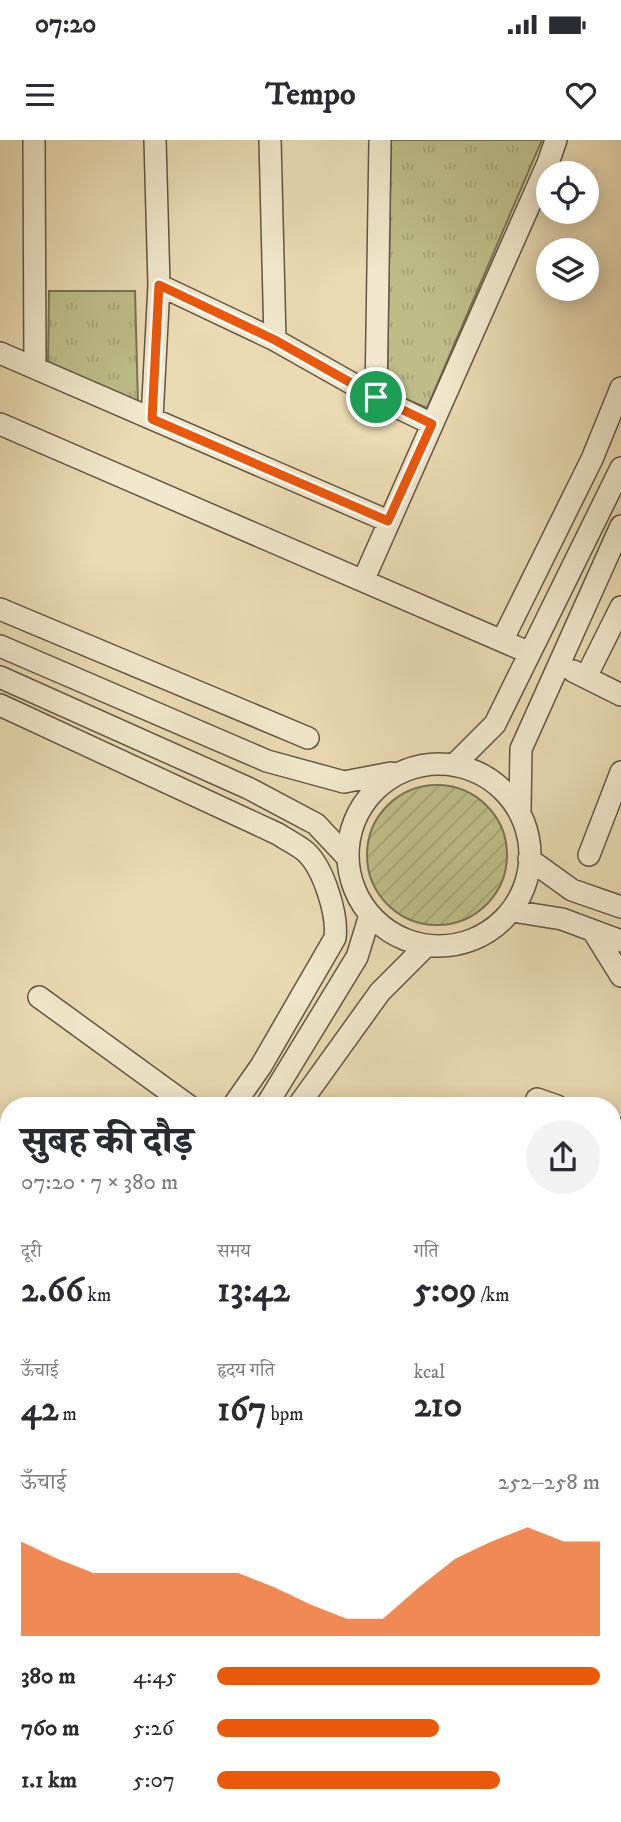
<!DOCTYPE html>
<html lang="hi">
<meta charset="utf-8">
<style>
:root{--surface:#fff;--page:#f2f2f3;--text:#2b2b33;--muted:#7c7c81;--accent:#ea580c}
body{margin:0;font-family:"IM FELL DW Pica","Noto Serif Devanagari",serif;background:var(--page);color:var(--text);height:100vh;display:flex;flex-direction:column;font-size:26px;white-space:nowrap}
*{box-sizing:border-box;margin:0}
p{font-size:23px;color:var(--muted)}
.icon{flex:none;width:38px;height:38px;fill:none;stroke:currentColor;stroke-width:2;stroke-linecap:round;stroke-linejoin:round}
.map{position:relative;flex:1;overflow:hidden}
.side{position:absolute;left:0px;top:957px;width:621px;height:726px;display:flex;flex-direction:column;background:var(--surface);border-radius:28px 28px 0 0;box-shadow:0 4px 18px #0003}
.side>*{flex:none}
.tools{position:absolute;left:536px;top:21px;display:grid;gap:14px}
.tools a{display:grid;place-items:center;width:63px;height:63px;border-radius:50%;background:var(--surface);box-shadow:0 4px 18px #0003;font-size:35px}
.pin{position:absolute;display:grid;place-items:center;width:60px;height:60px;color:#fff;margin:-30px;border:4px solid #fff;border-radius:50%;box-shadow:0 2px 7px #0007}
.round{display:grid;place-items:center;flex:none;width:74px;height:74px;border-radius:37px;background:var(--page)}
.summary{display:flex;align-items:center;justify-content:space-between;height:119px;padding:0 21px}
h1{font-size:38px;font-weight:800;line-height:52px}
.stats{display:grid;grid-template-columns:repeat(3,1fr);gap:10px;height:119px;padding:7px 21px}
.stats div{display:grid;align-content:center}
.stats b{font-size:35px;font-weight:800}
.stats small{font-size:19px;font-weight:400}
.stats p{font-size:19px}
.chart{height:196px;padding:14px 21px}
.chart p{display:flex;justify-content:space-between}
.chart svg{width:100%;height:126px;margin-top:7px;fill:var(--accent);opacity:.7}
ul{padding:0 21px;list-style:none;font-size:23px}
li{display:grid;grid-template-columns:112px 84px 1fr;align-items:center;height:52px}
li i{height:18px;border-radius:9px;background:var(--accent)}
.status{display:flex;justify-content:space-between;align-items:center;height:49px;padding:0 35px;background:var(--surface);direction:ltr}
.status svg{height:19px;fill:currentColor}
header{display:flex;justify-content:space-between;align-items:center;height:91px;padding:0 21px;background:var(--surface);font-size:32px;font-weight:800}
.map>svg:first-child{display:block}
.park{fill:url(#park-tufts);stroke:#7a7354;stroke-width:2}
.garden{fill:url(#garden-furrows);stroke:#7a7354;stroke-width:2}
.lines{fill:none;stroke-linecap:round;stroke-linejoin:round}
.minor-casing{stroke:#625545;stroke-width:24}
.minor{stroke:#f1e7cc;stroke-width:21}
.route-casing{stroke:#fff;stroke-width:14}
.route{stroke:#ea580c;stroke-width:9}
</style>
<div class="status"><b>07:20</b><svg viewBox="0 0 49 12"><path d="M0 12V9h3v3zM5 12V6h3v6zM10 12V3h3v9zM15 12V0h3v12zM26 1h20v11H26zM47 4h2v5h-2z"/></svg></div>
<header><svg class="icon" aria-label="menu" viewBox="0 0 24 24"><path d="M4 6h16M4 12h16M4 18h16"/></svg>Tempo<svg class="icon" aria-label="heart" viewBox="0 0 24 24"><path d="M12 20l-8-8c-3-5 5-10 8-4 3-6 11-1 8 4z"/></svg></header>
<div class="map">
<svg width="621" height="1682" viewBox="0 0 621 1682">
<defs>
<pattern id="park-tufts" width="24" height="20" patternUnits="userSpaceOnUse" patternTransform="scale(1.75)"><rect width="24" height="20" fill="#bebd87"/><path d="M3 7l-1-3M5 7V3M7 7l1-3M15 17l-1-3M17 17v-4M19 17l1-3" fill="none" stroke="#a4a274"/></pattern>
<pattern id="garden-furrows" width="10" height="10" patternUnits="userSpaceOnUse" patternTransform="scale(1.75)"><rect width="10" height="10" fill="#bebd87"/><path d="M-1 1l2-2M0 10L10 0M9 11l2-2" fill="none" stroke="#a4a274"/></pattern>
</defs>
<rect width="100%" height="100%" fill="#eadab1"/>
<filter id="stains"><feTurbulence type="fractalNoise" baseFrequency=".00286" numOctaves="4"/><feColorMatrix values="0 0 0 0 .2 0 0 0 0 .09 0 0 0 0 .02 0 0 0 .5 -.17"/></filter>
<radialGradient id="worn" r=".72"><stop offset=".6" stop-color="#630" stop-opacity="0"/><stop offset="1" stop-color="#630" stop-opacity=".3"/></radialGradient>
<path class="park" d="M391 0H542L427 268 387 251Z
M49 151H135L138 265 48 226Z"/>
<path class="garden" d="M367 715a70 70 0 1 1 140 0a70 70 0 1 1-140 0Z"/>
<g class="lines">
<g class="minor-casing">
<path id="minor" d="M34 0 35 228
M270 0 275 200
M159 145 275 200 376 257 432 284
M0 213 388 381
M376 257 380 0
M152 279 159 145 155 0
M0 284 530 513
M363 441 548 23 556 0
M0 469 308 598
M502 501 592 319 621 248
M0 506 267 621 344 642 391 633
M573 531 621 555
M0 537 248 648 316 684 347 717
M586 537 621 467
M0 565 278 694C287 700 298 705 306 712 324 729 338 775 335 798L261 926 233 966
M348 715a91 91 0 1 1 182 0a91 91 0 1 1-182 0Z
M455 624 495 584 621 328
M520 670 521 609 621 386
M589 715 621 632
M529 719 572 750 621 767
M512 771 562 779 621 801
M593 791 621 836
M39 857 189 966
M266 966 357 817 370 775
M298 966 380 852 426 806
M534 966 537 959 557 966
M612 987 621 990
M612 1126 621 1115
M612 1244 621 1251
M0 1268 9 1259
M0 1304 9 1294
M0 1339 9 1329
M612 1408 621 1416
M0 1587 9 1580
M612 1594 621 1602
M0 1601 9 1609
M0 1627 9 1635
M52 1675 60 1682
M80 1675 88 1682
M177 1675 185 1682
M280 1675 287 1682
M598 1675 605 1682
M392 1682 399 1675
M499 1682 506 1675
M571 1682 578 1675"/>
</g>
<use href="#minor" class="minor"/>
</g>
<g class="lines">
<g class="route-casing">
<path id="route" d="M376 257 275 200 159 145 152 279 388 381 432 284 376 257"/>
</g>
<use href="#route" class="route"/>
</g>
<rect width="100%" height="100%" filter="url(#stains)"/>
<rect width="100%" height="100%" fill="url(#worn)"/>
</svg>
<div class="tools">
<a><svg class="icon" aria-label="locate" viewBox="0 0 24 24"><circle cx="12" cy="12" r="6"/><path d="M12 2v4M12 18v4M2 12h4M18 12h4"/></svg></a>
<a><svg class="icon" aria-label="layers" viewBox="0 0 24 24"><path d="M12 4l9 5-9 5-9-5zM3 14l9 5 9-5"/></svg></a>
</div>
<div class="pin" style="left:376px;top:257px;background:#1e9e55"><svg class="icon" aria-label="arrive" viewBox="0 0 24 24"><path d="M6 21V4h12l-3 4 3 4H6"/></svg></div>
<section class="side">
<div class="summary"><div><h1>सुबह की दौड़</h1><p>07:20 · 7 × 380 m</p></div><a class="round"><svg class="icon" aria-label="share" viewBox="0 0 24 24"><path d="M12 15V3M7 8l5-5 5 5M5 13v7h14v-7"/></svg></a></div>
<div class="stats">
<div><p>दूरी</p><b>2.66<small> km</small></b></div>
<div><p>समय</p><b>13:42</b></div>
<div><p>गति</p><b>5:09<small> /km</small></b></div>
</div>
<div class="stats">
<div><p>ऊँचाई</p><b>42<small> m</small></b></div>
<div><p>हृदय गति</p><b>167<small> bpm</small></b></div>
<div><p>kcal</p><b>210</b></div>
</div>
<div class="chart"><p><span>ऊँचाई</span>252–258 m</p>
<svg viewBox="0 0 160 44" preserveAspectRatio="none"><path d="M0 44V11L10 17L20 22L30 22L40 22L50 22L60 22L70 27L80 33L90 38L100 38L110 27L120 17L130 11L140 6L150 11L160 11V44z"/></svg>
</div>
<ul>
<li><b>380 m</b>4:45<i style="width:100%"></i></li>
<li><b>760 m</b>5:26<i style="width:58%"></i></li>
<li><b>1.1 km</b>5:07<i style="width:74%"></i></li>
</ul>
</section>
</div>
